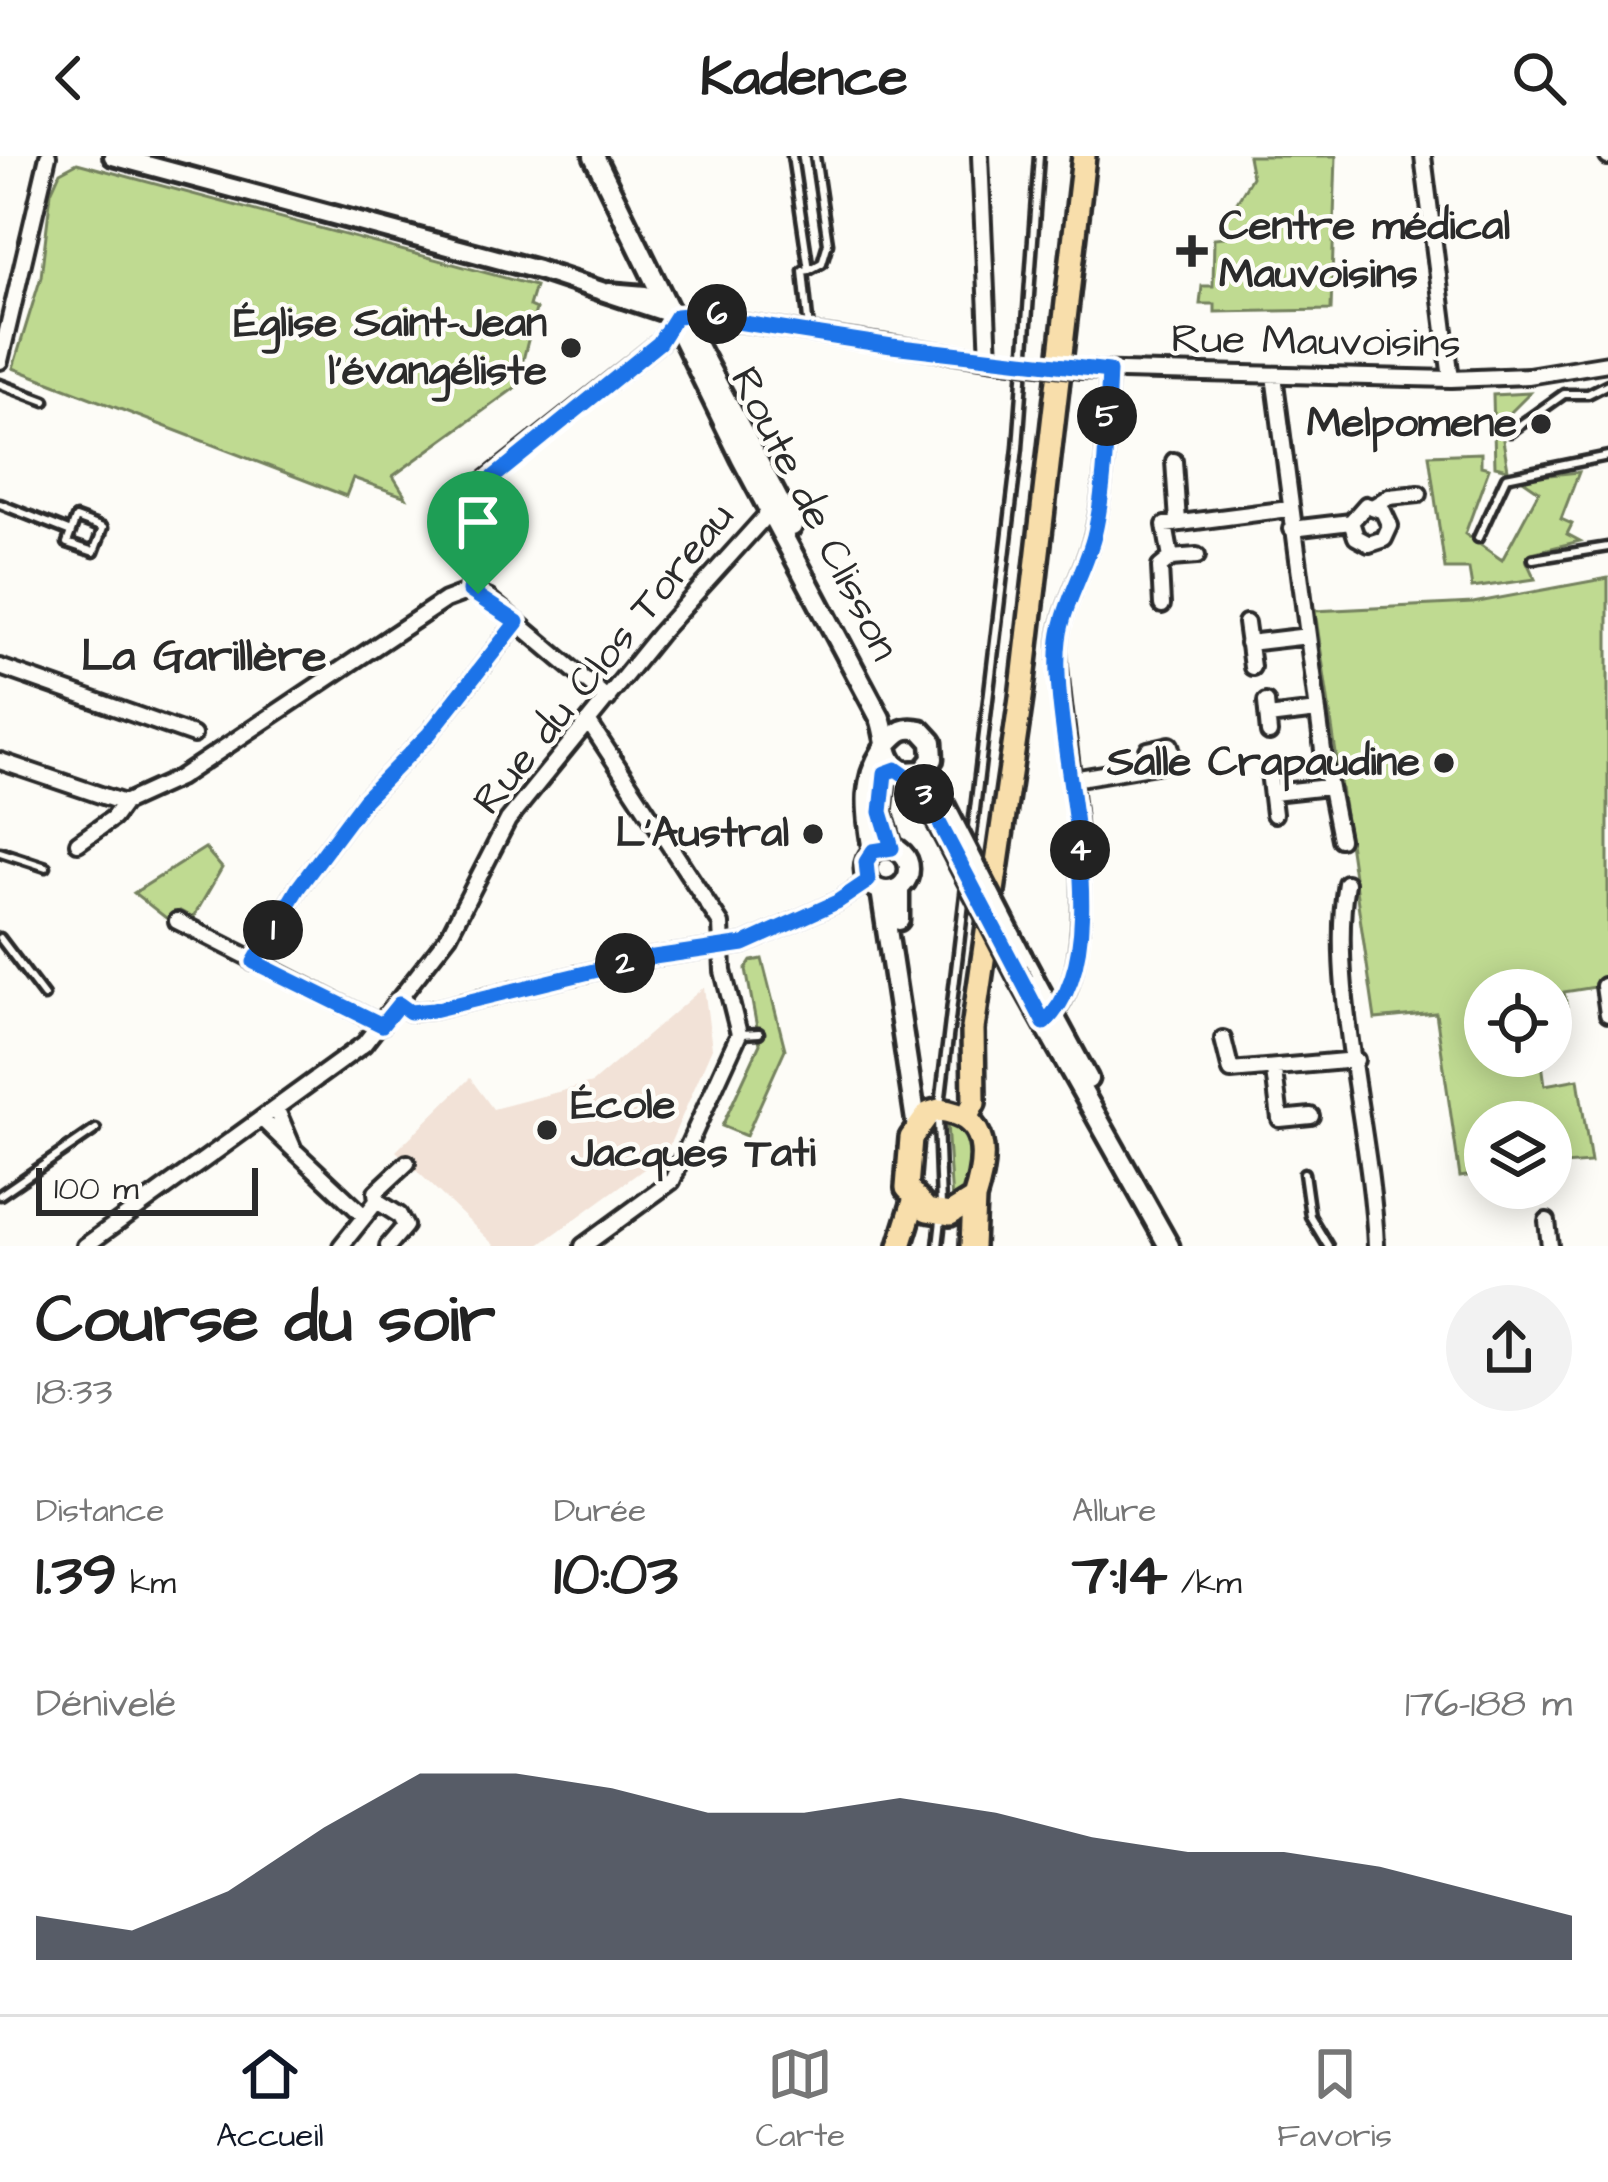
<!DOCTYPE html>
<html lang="fr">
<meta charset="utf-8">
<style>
:root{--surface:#fff;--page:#f2f2f2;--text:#222;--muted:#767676;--line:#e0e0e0;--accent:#111827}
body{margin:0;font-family:"Architects Daughter",sans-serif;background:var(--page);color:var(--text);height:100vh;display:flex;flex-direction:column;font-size:45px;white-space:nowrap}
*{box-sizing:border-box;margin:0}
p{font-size:39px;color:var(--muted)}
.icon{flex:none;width:66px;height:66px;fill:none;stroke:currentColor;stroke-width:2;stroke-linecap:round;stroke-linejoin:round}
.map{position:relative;height:1090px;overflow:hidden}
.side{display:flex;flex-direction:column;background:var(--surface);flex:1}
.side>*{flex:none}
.tools{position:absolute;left:1464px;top:813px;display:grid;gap:24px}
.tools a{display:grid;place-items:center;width:108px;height:108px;border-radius:50%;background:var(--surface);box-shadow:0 6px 30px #0003;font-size:60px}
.scale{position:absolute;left:36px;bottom:30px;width:222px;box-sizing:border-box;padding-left:12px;border:6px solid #2b2b2b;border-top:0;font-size:33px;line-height:42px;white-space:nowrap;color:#2b2b2b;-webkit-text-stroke:9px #fdfcf7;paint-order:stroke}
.pin{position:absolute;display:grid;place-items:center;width:102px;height:102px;color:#fff;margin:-123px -51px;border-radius:50% 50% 50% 0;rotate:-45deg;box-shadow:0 0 12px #0007}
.pin .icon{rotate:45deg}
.km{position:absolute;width:60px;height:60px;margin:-30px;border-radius:50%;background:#222;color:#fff;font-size:33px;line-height:60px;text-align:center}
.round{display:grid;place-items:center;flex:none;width:126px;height:126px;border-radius:63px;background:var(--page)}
.headline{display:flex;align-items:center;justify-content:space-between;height:204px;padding:0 36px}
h1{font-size:66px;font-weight:700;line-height:90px}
.metrics{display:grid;grid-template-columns:repeat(3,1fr);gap:18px;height:204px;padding:12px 36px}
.metrics div{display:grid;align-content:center}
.metrics b{font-size:60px;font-weight:700}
.metrics small{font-size:33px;font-weight:400}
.metrics p{font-size:33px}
.chart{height:336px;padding:24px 36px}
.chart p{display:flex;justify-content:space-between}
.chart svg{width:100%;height:216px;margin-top:12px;fill:var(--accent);opacity:.7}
header{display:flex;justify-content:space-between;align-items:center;height:156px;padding:0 36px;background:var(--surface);font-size:54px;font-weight:700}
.menu{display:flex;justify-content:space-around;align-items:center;height:168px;border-top:3px solid var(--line);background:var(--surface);font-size:33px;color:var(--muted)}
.menu a{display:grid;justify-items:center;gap:6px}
.menu .active{color:var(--accent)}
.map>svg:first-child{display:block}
.built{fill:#f2e2d7}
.green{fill:#bfda91;stroke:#75825e;stroke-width:3}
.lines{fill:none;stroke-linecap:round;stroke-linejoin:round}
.service-casing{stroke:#2b2b2b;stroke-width:15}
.minor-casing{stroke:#2b2b2b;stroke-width:22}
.tertiary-casing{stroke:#2b2b2b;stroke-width:26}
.secondary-casing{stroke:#2b2b2b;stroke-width:27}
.primary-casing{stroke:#2b2b2b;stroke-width:30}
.service{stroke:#fdfcf7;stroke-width:6}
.minor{stroke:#fdfcf7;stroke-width:14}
.tertiary{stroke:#fdfcf7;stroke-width:16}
.secondary{stroke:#fdfcf7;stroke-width:18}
.primary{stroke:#f8deab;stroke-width:21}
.minor-bridge-casing{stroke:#2b2b2b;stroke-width:22;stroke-linecap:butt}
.secondary-bridge-casing{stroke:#2b2b2b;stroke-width:27;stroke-linecap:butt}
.minor-bridge{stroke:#fdfcf7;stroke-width:14}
.secondary-bridge{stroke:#fdfcf7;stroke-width:18}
.route-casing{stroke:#fff;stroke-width:24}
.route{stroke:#1a73e8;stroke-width:15}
.poi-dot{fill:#2b2b2b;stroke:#fdfcf7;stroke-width:4.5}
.labels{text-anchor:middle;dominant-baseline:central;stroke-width:9;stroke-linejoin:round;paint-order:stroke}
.poi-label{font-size:42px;font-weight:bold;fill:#2b2b2b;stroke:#fdfcf7;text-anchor:end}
.street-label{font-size:42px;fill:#2b2b2b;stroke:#fdfcf7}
.neighbourhood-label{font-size:45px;font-weight:bold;fill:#2b2b2b;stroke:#fdfcf7}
</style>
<header><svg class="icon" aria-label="back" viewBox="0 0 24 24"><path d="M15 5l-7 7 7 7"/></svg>Kadence<svg class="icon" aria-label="search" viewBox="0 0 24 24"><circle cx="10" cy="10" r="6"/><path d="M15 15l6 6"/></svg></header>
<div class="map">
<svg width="1608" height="1090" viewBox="0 0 1608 1090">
<rect width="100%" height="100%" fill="#fdfcf7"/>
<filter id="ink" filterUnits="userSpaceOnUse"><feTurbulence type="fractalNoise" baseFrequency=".00833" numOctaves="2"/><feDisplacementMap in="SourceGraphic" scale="24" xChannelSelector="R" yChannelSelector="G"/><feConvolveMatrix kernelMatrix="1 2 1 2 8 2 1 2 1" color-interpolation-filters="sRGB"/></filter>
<g filter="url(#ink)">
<path class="built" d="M704 831 712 892 666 997 538 1090H495L396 995 470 922 493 953 592 927Z"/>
<path class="green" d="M1248 0H1336L1331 154 1215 156V148H1200L1202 130H1213L1214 82 1225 81V65L1252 21Z
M77 7 535 130 529 150 536 153 516 231 393 320 406 341 353 322 346 340 13 212 41 121 51 36 60 16Z
M1530 237 1500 267 1508 313 1495 310 1493 239Z
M1481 297V310L1489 312 1465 378 1502 404 1539 335 1520 322 1579 316 1561 363 1572 368 1567 378 1580 385 1531 397 1526 404 1535 423 1472 432 1469 413H1445L1429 299Z
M1608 422V829L1564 836 1569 860 1551 862V834H1485V900H1541L1545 929 1578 923 1591 1007 1551 1010V966H1485V1017L1460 1021 1436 857 1375 863 1315 455 1473 447Z
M205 692 222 712 193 762 180 755 166 762 134 737Z
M762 803 785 893 746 980 722 970 760 888 746 813 751 805Z
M947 967 962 970 975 992 968 1037 952 1047Z"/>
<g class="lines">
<g class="service-casing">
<path id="service" d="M792 0 809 114 803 115 809 174
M809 114 822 107 828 87 815 0
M0 228 45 245
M1510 276 1564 238H1588L1608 228
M0 348 71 376 67 387 94 396 103 372 76 362 71 376
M1478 382 1506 321 1608 300
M1533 403 1608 391
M971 687 1018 292 1039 0
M0 696 46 711
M0 782 44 840
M742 878 759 877
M940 949 966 730
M938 962 941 1051
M1304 1017 1310 1060 1328 1090
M0 1039 96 973
M938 1090 941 1064"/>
</g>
<g class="minor-casing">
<path id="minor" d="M980 0 989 203
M1423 0 1451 223
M1608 0V1
M677 160 708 157 737 166 1003 205
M677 160 699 174 737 166
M0 205 48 0
M1081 214 1451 223 1528 220 1608 207
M1274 219 1324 602 1340 683
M1174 305 1178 366
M1376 349 1389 341 1419 338
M1292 373 1351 366 1366 349 1383 355 1390 370 1384 383 1369 388 1356 381 1351 366
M1171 402 1165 369 1289 353
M469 435 475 346 484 325 660 186 676 161
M469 435 488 442 608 543
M1162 449 1160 411 1171 402 1197 400
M1246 467 1252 511
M1248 487 1308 480
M0 511 193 579
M1266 546 1269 577
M1268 561 1317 555
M0 605 124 647 179 622 445 444 469 435
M1269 616 1274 658
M1073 623 1174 606 1170 589 1148 594 1150 610
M1273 637 1328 631
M78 687 113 662 124 647
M1346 727C1328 830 1372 979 1376 1090
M177 765 382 869
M253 806 298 732 364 644 429 578 517 466
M1604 830 1608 858
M399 849 410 856 433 854 647 802 744 788 837 746 868 725
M1048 864C1114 805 1061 579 1058 495 1057 457 1084 417 1093 381 1107 327 1106 271 1109 215
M1223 883 1231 915 1356 904
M1274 915 1280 963 1311 960
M263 964 294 994 277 954
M294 994 362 1058
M377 1045 376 1036 407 1007
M1547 1065 1550 1090
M85 1090 364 888 449 779 508 664 659 478 770 355
M341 1090 377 1045 399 1059 405 1070 388 1090
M583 1090 672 1025 739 878 723 815 721 768 590 568"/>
</g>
<g class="tertiary-casing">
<path id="tertiary" d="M113 0 538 114 677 160
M609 136 645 139 663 151"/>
</g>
<g class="secondary-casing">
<path id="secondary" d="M594 0 742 303 880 562C887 581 884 604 903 616L923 615 933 603 932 586 921 574C904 570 899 575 888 587 861 620 866 654 873 695
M696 188 792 370
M910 618 936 663
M892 691 881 656 885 617 896 613
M865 713a22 22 0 1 1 44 0a22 22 0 1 1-44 0Z
M881 734 917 972
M899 764V732
M1022 801 1088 923
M1021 826 1169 1090"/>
</g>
<g class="primary-casing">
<path id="primary" d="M939 954C991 960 987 1003 974 1043L950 1058 927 1054 907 1032 911 982 929 957Z
M966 962 974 947 973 873 1021 542 1084 0
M900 1090 914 1045
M972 1090 974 1043"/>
</g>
<use href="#service" class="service"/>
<use href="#minor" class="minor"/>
<use href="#tertiary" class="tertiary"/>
<use href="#secondary" class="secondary"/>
<use href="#primary" class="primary"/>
<g class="minor-bridge-casing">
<path id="minor-bridge" d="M1003 205 1081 214"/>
</g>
<g class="secondary-bridge-casing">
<path id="secondary-bridge" d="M939 639 1022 801
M936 663 1021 826"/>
</g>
<use href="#minor-bridge" class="minor-bridge"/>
<use href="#secondary-bridge" class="secondary-bridge"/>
</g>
</g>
<g class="lines" filter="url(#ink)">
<g class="route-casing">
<path id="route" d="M708 157 737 166 892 190 1109 215C1106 271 1107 326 1094 380 1085 415 1063 449 1059 484 1047 580 1126 792 1044 867L920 630 896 613 885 617 881 656 892 692 873 695 866 706 868 725 837 746 744 788 647 802 433 854 410 856 399 848 382 869 254 806 298 732 364 644 429 578 517 466 470 435 479 333 659 187 676 160Z"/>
</g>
<use href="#route" class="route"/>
</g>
<g class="poi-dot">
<path d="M1186 77h12v12h12v12h-12v12h-12v-12h-12v-12h12z"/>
<circle cx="571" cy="192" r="12"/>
<circle cx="1541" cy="268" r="12"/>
<circle cx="1444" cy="607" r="12"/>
<circle cx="813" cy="678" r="12"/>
<circle cx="547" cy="974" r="12"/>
</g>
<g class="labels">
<g class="poi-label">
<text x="1219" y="71" text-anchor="start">Centre médical<tspan x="1219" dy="48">Mauvoisins</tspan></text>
<text x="547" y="168">Église Saint-Jean<tspan x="547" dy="48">l'évangéliste</tspan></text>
<text x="1517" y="268">Melpomene</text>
<text x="1420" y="607">Salle Crapaudine</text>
<text x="789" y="678">L'Austral</text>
<text x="571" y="950" text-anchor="start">École<tspan x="571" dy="48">Jacques Tati</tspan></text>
</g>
<g class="street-label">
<text transform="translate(1316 186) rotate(1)">Rue Mauvoisins</text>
<text transform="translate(814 358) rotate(63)">Route de Clisson</text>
<text transform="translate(604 503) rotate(-51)">Rue du Clos Toreau</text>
</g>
<g class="neighbourhood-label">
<text x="204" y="501">La Garillère</text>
</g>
</g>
</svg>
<div class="tools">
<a><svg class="icon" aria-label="locate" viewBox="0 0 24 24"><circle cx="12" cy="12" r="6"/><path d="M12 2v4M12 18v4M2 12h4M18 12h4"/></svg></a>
<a><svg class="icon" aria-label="layers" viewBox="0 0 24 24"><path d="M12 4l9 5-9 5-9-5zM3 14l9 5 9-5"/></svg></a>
</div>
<div class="scale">100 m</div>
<div class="pin" style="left:478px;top:438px;background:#1e9e55"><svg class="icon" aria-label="arrive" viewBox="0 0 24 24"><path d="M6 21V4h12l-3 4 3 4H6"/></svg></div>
<b class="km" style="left:273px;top:774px">1</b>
<b class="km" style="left:625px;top:807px">2</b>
<b class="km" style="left:924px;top:638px">3</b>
<b class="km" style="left:1080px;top:694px">4</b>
<b class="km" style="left:1107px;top:260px">5</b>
<b class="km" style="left:717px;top:158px">6</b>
</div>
<section class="side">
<div class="headline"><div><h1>Course du soir</h1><p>18:33</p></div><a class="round"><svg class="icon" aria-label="share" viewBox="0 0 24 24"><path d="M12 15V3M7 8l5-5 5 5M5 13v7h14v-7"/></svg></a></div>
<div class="metrics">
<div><p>Distance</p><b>1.39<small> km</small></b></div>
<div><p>Durée</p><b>10:03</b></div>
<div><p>Allure</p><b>7:14<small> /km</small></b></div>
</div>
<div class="chart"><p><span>Dénivelé</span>176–188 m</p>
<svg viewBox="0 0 160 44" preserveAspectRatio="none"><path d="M0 44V35L10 38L20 30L30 17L40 6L50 6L60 9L70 14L80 14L90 11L100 14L110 19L120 22L130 22L140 25L150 30L160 35V44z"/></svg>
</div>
</section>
<nav class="menu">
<a class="active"><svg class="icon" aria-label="home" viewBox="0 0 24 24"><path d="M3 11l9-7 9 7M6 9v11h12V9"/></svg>Accueil</a>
<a><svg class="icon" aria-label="map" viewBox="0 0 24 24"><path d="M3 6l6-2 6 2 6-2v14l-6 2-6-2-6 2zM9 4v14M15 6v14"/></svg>Carte</a>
<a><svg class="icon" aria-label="saved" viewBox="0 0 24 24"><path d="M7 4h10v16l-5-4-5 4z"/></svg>Favoris</a>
</nav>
